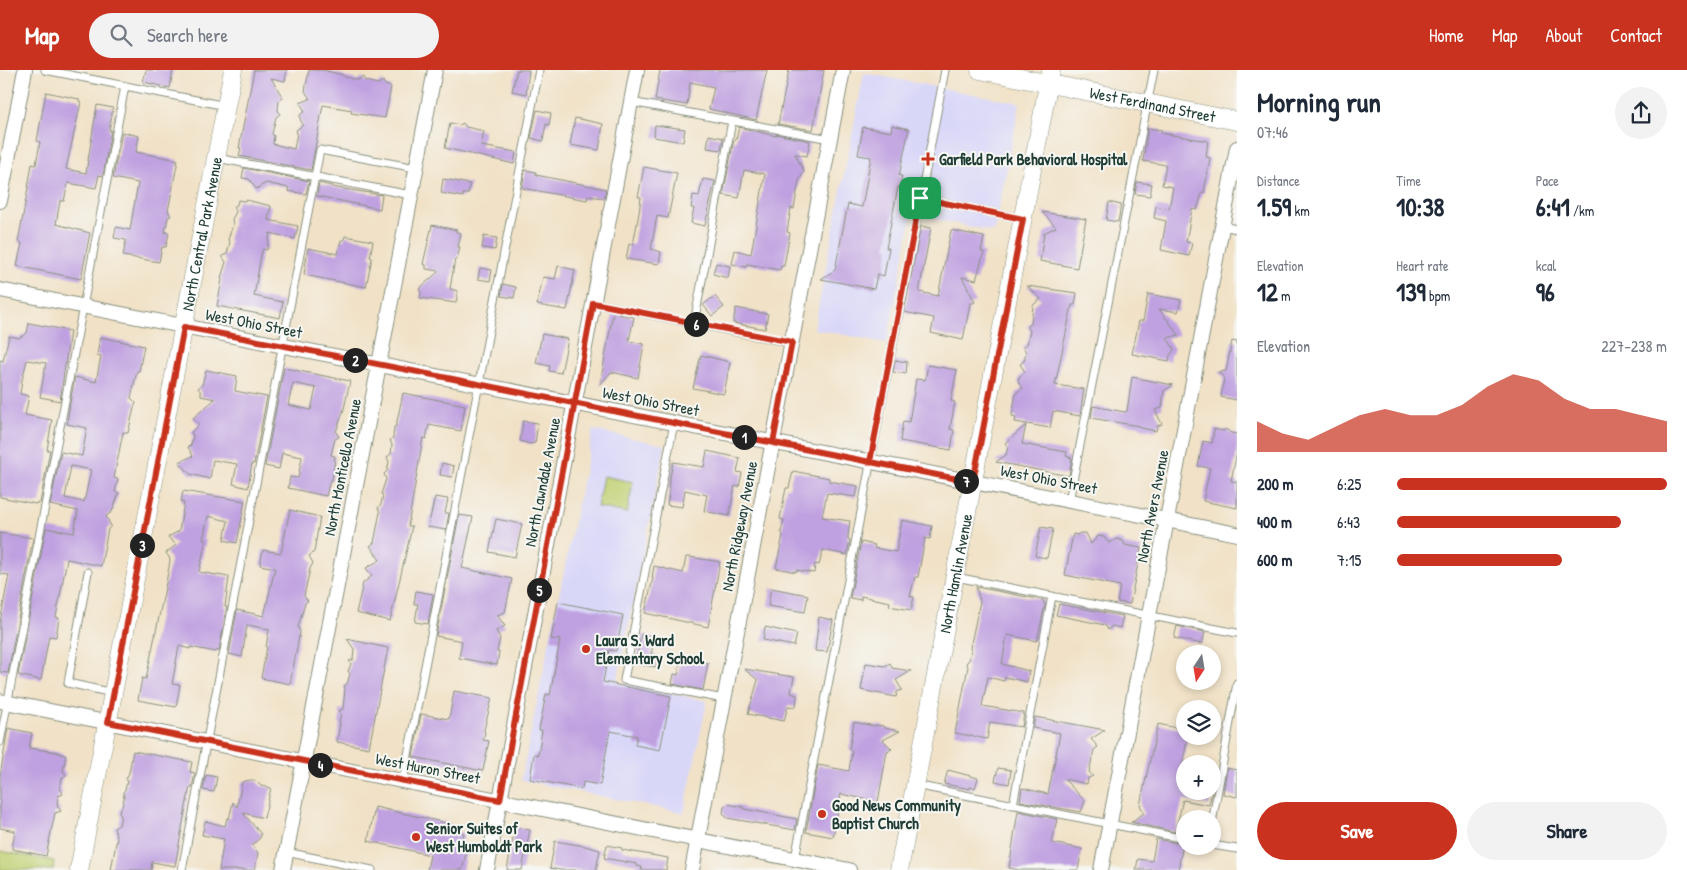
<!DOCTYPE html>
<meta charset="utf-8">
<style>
:root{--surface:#fff;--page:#f2f2f3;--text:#1f2937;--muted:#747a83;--accent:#c8321e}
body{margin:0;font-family:"Patrick Hand",sans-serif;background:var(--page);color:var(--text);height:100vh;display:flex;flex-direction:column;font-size:19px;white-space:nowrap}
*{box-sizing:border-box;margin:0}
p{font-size:16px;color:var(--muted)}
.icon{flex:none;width:28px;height:28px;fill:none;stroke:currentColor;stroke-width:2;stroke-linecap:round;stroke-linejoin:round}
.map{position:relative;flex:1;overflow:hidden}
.panel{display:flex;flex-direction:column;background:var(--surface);width:450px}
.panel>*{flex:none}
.needle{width:32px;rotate:192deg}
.fabs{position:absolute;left:1176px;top:575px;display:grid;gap:10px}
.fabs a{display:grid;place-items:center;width:45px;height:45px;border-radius:50%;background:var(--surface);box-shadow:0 2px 8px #0003;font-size:25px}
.pin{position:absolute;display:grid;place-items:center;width:42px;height:42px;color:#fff;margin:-21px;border-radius:10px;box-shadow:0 2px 8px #0006}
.km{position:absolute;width:25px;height:25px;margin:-12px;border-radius:50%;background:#222;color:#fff;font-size:14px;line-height:25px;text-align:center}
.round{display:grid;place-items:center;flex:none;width:52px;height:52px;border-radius:26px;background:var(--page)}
.headline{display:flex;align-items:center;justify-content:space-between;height:85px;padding:0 20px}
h1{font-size:28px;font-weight:800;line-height:38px}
.stats{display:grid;grid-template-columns:repeat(3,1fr);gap:8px;height:85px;padding:5px 20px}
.stats div{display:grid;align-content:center}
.stats b{font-size:25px;font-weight:800}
.stats small{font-size:14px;font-weight:400}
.stats p{font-size:14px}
.chart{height:140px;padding:10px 20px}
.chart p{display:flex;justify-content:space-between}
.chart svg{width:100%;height:90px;margin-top:5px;fill:var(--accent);opacity:.7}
.primary-button{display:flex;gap:10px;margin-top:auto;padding:10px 20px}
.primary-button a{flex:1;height:58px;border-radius:30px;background:var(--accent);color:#fff;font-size:20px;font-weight:800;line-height:58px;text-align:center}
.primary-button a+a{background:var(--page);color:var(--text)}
ul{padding:0 20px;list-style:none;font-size:16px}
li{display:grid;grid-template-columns:80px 60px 1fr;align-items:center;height:38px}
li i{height:12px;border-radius:6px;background:var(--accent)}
header{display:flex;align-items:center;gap:30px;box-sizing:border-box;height:70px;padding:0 25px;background:var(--accent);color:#fff}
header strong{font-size:24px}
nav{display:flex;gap:28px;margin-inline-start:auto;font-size:18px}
.search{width:350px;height:45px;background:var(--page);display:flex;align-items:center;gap:12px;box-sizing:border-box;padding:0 18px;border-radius:28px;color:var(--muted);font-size:19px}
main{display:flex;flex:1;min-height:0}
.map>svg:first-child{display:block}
.built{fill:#d9d7f8}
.green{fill:#c1d174;stroke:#708754}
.building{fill:#bfa0e0;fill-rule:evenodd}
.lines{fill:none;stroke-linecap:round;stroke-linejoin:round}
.service-casing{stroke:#88907e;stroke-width:9}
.minor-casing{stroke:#88907e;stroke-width:16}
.tertiary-casing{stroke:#88907e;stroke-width:19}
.service{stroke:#fff;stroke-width:7}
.minor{stroke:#fff;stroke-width:14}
.tertiary{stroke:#fff;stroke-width:18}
.route-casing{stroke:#fff;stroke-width:10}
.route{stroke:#c8321e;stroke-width:6}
.poi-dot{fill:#c8321e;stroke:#f6f6f2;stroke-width:2}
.labels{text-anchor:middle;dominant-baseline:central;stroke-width:4;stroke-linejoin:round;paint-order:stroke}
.street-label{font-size:16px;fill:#1f3d34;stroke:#f6f6f2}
.poi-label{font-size:16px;font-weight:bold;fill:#1f3d34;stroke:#f6f6f2;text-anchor:start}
</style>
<header>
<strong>Map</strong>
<div class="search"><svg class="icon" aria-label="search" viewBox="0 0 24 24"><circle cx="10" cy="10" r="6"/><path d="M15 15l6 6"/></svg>Search here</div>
<nav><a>Home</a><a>Map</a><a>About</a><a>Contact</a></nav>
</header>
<main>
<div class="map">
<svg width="1237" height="800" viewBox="0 0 1237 800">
<rect width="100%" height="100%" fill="#f6f6f2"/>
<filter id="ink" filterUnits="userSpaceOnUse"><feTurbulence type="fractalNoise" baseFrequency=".02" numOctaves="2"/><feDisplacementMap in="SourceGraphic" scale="10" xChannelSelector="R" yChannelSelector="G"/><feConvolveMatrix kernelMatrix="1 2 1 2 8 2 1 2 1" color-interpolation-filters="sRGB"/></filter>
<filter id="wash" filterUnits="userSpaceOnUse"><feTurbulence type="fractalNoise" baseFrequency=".0096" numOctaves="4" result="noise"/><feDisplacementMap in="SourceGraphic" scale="20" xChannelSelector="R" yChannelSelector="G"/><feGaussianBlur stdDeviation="1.12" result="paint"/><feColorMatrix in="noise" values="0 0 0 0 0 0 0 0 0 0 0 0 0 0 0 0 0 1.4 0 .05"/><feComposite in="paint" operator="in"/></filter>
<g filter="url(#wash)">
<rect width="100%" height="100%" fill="#f1e2c7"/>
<path class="built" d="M864 3 1020 33 994 162 912 144 887 273 814 259Z
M593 360 665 375 617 612 707 631 684 743 521 710Z"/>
<path class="green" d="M603 406 633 412 627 443 597 437Z
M0 781 54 791 53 800H0Z"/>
<g id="blocks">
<path class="building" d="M146 0H173L170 18 143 12Z
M254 0H287L285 11 271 8 283 28 279 31 278 40 280 44 276 47 272 64 274 66 273 74 294 79 297 63 296 60 303 55 300 49V45L305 41 300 33 310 29 305 21 309 0H323L343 5 345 7 358 10 363 7 365 11 378 14 383 11 385 15 391 17 385 48 351 43 352 40 323 35 311 100 239 86 241 78H239Z
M517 0H529L526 24 512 21Z
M660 0H767L756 50 709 39 714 17 690 12 687 35 655 30Z
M789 0H824L813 60 778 54Z
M46 22 79 29V31L81 32 66 99 86 103 97 35 113 38 109 60H111L103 106 99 105 96 118 68 113 64 131H60L56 154 90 163 81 209 17 196 22 173 18 172 26 129 32 94 36 95 40 72 37 71Z
M537 40 551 43 549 55 546 54 543 71 531 68Z
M575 48 603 54 599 80 570 75Z
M450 53 460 55 463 53 466 57 484 61 481 76 516 82 514 94 445 78Z
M655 55 685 59 683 72 654 67Z
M892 55 909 59 899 106H902L900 117H898L886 178H889L884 206 877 204 874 219 821 209 835 200 848 134 862 137 871 87 858 85 863 57 891 62Z
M739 57 776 66V64L810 71 807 86 795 84 804 101 799 111 794 139 791 138 787 162 790 163 784 196H781L780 200 747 194 746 197 732 194 735 180 751 184 765 104 744 100 739 128 723 125 734 70H736Z
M1148 58 1162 60 1161 63 1208 71 1206 87 1210 88 1204 123H1202L1197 140 1192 139 1186 172 1192 173 1189 186 1161 180 1166 151 1154 148 1156 136 1169 139 1173 117 1162 115 1166 95 1143 91Z
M122 62 139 66 136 82 178 90 168 141 171 146 168 147 165 162 169 163 166 177H162L159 192 123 186 126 170 114 168 116 157 130 160 138 113 113 108Z
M709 65 723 68 721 80 707 78Z
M644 97 677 103 668 148 657 146 651 179 661 182 659 194 626 189 629 174 633 175 639 143 641 127H638Z
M244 98 309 111 306 124 288 121 289 118 266 113 256 119 249 109 242 108Z
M525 100 536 102V105L606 119 604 128 588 126 587 130 522 118Z
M443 109 470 114 468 124H463V127L441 123Z
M703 109 715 111 705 156 691 153 694 138H691L693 125 699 126Z
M1137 112 1152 114 1150 126 1135 124Z
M319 113 332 116V117L382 125 380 139 317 126Z
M238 130 244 131 246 130 271 136 268 150 298 156 295 169 270 163 267 180 263 179 261 185 254 226 283 232 280 248 217 236 222 209 221 208 226 192 222 186 227 184 230 172 228 170 233 154 232 149 236 142 233 137 237 135Z
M1109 132 1121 135 1118 152 1106 150Z
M1042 142 1086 149 1077 198 1040 191 1044 163 1056 157Z
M432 155 457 160 456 162 461 163 458 177H460L457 189H455L450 219 458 221 456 233 420 228 421 223 419 219 439 201 426 199V195L423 194Z
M921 156 931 158 919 222 938 226 951 160 984 167 981 182H984L976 210 962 207 975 232 970 234 963 270 931 263 934 248 904 242Z
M345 166 373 171 370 187 372 188 366 217 304 205 308 178 338 184 341 170H344Z
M484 166 497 168 495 180 482 178Z
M716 193 730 196 728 208 713 204Z
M558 196 575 200 567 240 537 235 543 207 555 209Z
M480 198 492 200 490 211 478 209Z
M503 214 516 217 514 228 501 226Z
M1027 216 1077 223 1075 235H1072L1055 315 1084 319 1080 346 1053 341 1050 358 1015 352 1016 347 1012 346 1016 323 1023 318 1018 312 1019 307 1025 302 1020 294 1024 291 1026 282 1023 277 1027 274 1030 261 1027 256 1031 254 1033 235 1041 229Z
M1148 224 1181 230 1178 242 1159 239 1179 265 1167 268 1174 279 1172 283 1170 285 1169 291 1132 284 1139 251H1143Z
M715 226 724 237 712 246 703 235Z
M736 238 768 244 765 259 733 253Z
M613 243 634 247 629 271 644 274 638 308 611 302 600 315Z
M29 253 70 261 60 331 40 327 46 293 27 290 22 310 20 324 29 326 25 345 52 350 47 380H50L40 433H36V434L0 427V290L3 291 9 266 19 268 27 263Z
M542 264 568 269 561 303 549 301 550 296 536 293Z
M100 267 144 276 139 301H137L131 328 136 333 134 338 128 363 123 362 114 408 118 409 115 422 119 423 112 442 106 446 111 456 108 459 101 496 67 489 56 547 59 548 56 567 49 566 41 610 18 605 46 458 74 463 78 441 50 435 61 382 82 386 87 358 67 354 70 333 75 307 96 312 101 286 97 285ZM71 396 91 400 84 432 65 428Z
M1232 271 1237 272V330L1221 327 1224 307 1218 302 1226 301Z
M701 285 730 292 724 324 693 318Z
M895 290 907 292 906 304 893 302Z
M928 295 957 300 951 331 955 332 950 359 954 360 951 380 900 371 903 351 909 352 916 309 925 310Z
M284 298 350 311 344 339 336 362 339 367 335 369 331 385 335 386 334 397 332 411 330 410 326 426 288 418 290 407 298 408 302 387 282 383 279 399 265 396ZM293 313 316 318 311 340 288 335Z
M206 300 237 306 235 321 267 327 254 394 252 393 248 418 233 414 237 394 213 390 210 409 190 404 179 392 193 386 188 377 191 375 193 366 191 362 199 355 193 348 215 329 201 326V322L198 318 202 315Z
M1132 307 1173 315 1164 321 1162 338 1155 340 1162 354 1157 356 1156 361 1141 358 1139 356 1091 348 1093 336 1125 342 1127 341Z
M403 323 465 335 461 361 429 355 426 369 423 368 408 456H412L409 470 390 551 356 543 363 513 372 506 366 498 380 490 370 476 374 473 380 442 378 438 381 434 383 425 381 424 386 409 384 404 387 401 389 392 387 387 391 384 392 375 390 370 393 368 394 357 396 356Z
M523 351 538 353 535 373 530 374 520 371Z
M1026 355 1022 374 1067 382 1066 386 1072 388 1069 406 996 392 1006 385 1008 377 1005 373Z
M1214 359 1224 361 1226 359 1231 363 1237 364V382L1231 411 1237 412V438L1203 431 1210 398 1198 396 1203 371 1212 373Z
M707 381 740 388 737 402 742 403 739 417 735 416 729 446 704 441 707 425 685 420 682 437 667 435 670 418H668L673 392 704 397Z
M442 393 454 396 452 407 440 405Z
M793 401 829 408V411L858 416 856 427 827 423 822 447 850 451 848 466V469L850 470 847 485 823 480 819 495 815 494 814 503 796 500V502L776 498 783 465 781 462 784 450 780 449 786 418H789Z
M183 421 245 431 237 473 224 470 228 451 208 446 203 470H206L199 502 229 507 225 537H227L219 581H216V582L190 577V579L179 576 172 614 180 615 176 637 138 630 142 608 146 609 165 518 170 491 169 487 166 483 176 475 168 467 179 461 184 433 181 432Z
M435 427 448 429 445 443H449L446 460 428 457Z
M290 440 320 447 314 482 309 486 313 493 310 499 304 526 308 531 305 533 298 557 300 562 290 614 261 608 267 577H266L269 559 247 555 242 587 229 584 237 540 264 546 275 498 260 495 263 480 281 483Z
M459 445 473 447 462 498 512 509 505 542 497 545 505 556 496 561 500 568 497 582H499L497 595 459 588 462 571 436 566Z
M496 449 522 454 515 487 489 482Z
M902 450 932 456 930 469 925 468 918 507H915L910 526 914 527 911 540 889 536 890 532 861 526V530L850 528 861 472 875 475 874 478 896 482Z
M1041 457 1053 459 1047 488 1035 486Z
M0 463 33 468 8 603 0 602V552L9 505 0 504Z
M1080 463H1086L1091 474 1098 466 1104 467 1109 473 1117 469 1123 471 1125 475 1141 478 1130 534 1117 532 1120 516 1065 505 1073 464 1077 465Z
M686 487H690L720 492 708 557 645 543 653 508H652L654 496 683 503Z
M976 517 1043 530 1045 535 1037 571 1007 565 1002 594 1029 601 1027 612 1005 607 1004 611 988 607 982 636 1024 643 1022 657 990 652 987 669 955 663 968 597 966 593 969 590 971 580 970 578 980 531Z
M771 518 808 525 805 542 768 536Z
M416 521 433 524 428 554 415 552 418 534H414Z
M558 532 623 545 616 581 609 580 603 612 671 626 660 680 635 675 637 666 610 661 600 715 583 712 582 719 530 709 534 684 538 685 542 660H539L546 624 550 625 560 570 551 569Z
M1059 534 1123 546 1120 558 1112 556 1108 560 1105 555 1056 545Z
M819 547 833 550 827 582 815 581Z
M1177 556 1205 562 1202 574 1174 568Z
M765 557 797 564 794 576 763 570Z
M641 564 655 567 651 584 658 586 656 597 636 594Z
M347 569 388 578 369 678 337 672 340 653 339 651 341 645 338 641 343 639 345 619 344 616 347 614 350 604 348 601 351 594 349 591 353 590 354 579Z
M681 588 708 593 703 620 672 614 674 604 678 605Z
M866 593 885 596 890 593 892 598 911 601 896 610 902 620 897 622 896 627 861 620Z
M744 599 794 607 791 623 797 625 796 637 788 636 784 651 748 644 758 610Z
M454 621 492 628 484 660 485 663 483 670 489 671 483 701 413 687 421 644 449 649Z
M1035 647 1105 660 1091 669 1098 677 1094 680 1089 702 1093 706 1088 708 1087 714 1064 709 1085 731 1081 742 1020 731 1022 718 1048 724 1056 685 1060 663 1033 658Z
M854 652 875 656 877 655 883 656 884 658 900 661 883 670 892 679 887 681 878 732 841 724 833 767 806 762 818 695 849 701 852 681 849 680Z
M1158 654 1185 660V666H1188L1179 712 1185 713V721H1212L1209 735 1183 730 1175 762 1131 752 1144 743 1140 735Z
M8 658 32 663 29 678 57 682 66 686 63 701 66 705 62 708 60 718 63 724 58 726 57 736 61 741 55 743 46 786 12 779 15 761 0 758V706Z
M133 681 192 692 190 702 195 703 192 718 190 717 188 726 175 796 152 792 151 800H111L117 768 114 758 119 755 121 746 119 743 120 739 122 737 124 728 123 722 125 720 127 711 126 709 129 703Z
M998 698 1011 700 1009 714 995 711Z
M1227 698 1237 700V727L1223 724Z
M948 700 978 708 975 718 970 717V719L944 714Z
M206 705 217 707 214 722 203 720Z
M250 710 256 711 261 716 271 718 264 748 243 743 261 764 260 768 252 775 258 783 255 800H219L224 769 202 765 205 751 225 756 227 748 229 749 233 732 237 737 242 712Z
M728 734 743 737 744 739 797 749 795 760 727 748 723 743 724 737Z
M375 737 451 754 449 760 464 763 461 778 467 780 462 800H427L430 785 368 771Z
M1018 741 1057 749 1052 773 1082 779 1078 800H1019L1009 798Z
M515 757 530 760 522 800H507Z
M1156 769 1183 774 1178 800H1136L1138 789 1152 791Z
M555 771 585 776 600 780 596 800H560L550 798Z
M607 775 622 778V780L668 788 666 800H641L642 797 637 796V794L604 788Z"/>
</g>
</g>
<g filter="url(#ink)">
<use href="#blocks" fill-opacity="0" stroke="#88907e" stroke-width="1"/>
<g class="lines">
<g class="service-casing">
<path id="service" d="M45 0 226 36
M631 32 830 69
M217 88 411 125
M921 128 1023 149
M1222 156 1237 159
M593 233 792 273
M694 253 732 51
M674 353 624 610 724 629
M1069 431 1154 0
M88 502 68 613 113 623
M956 507 1237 563
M0 672 125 16
M403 711 539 0
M915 715 1185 769
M1013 735 1052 526
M1212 753 1237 613
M1212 775 1237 779
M286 782 372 800
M795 789 945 0
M182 800 320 80 416 98"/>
</g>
<g class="minor-casing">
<path id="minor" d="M0 131 25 0
M0 220 1237 464
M0 631 849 800
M283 800 435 0
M487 800 637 0
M692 800 843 0
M1101 800 1237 78"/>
</g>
<g class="tertiary-casing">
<g id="tertiary">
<path id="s1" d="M980 0 1237 51"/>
<path id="s2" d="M79 800 233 0"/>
<path id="s3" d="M899 800 1051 0"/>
</g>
</g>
<use href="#service" class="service"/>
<use href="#minor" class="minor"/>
<use href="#tertiary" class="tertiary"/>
</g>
</g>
<g class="lines" filter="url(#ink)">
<g class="route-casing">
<path id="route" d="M920 128 870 392 593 337 558 330C434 305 309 280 184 257L108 652 500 730 571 353C578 313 586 273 593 233L792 272 773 373 973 412 1023 149 920 128"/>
</g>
<use href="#route" class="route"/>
</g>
<g class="poi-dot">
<path d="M925.5 81.5h5v5h5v5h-5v5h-5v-5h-5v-5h5z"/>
<circle cx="586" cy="579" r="5"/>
<circle cx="822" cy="744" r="5"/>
<circle cx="416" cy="767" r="5"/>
</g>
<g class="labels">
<g class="street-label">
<text stroke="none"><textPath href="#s1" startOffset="176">West Ferdinand Street</textPath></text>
<text stroke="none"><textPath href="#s2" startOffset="648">North Central Park Avenue</textPath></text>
<text transform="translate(254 253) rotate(11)">West Ohio Street</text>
<text transform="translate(651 331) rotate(11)">West Ohio Street</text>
<text transform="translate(342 397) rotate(-79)">North Monticello Avenue</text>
<text transform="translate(1049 409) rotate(11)">West Ohio Street</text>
<text transform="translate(542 412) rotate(-79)">North Lawndale Avenue</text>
<text transform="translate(1152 436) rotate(-79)">North Avers Avenue</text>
<text transform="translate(739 456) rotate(-79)">North Ridgeway Avenue</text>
<text stroke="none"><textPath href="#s3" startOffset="302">North Hamlin Avenue</textPath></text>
<text transform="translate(428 698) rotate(11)">West Huron Street</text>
</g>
<g class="poi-label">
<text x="939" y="89">Garfield Park Behavioral Hospital</text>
<text x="596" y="570">Laura S. Ward<tspan x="596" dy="18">Elementary School</tspan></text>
<text x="832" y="735">Good News Community<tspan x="832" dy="18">Baptist Church</tspan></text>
<text x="426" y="758">Senior Suites of<tspan x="426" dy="18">West Humboldt Park</tspan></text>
</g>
</g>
</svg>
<div class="fabs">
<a><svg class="needle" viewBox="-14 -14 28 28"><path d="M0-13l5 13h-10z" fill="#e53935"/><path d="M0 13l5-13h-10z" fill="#747a83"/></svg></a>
<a><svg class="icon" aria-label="layers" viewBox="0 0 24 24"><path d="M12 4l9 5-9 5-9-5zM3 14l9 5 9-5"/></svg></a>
<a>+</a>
<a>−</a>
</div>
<div class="pin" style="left:920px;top:128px;background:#1e9e55"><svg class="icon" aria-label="arrive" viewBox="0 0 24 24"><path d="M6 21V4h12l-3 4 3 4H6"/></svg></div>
<b class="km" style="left:744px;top:367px">1</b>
<b class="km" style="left:355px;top:290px">2</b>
<b class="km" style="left:142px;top:475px">3</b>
<b class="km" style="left:320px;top:695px">4</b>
<b class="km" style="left:539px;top:520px">5</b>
<b class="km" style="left:696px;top:254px">6</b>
<b class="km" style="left:966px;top:411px">7</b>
</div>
<section class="panel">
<div class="headline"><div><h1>Morning run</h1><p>07:46</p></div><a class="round"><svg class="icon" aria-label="share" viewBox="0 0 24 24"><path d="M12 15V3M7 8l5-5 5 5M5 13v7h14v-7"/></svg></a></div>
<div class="stats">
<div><p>Distance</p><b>1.59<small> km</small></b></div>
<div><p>Time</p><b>10:38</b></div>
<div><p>Pace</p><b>6:41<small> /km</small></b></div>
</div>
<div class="stats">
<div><p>Elevation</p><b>12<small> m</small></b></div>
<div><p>Heart rate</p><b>139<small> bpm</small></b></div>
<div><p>kcal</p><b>96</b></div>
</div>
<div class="chart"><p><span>Elevation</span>227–238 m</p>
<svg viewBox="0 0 160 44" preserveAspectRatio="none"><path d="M0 44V29L10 35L20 38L30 32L40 26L50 23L60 26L70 26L80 21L90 12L100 6L110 9L120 18L130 23L140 23L150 26L160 29V44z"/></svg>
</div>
<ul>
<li><b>200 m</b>6:25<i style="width:100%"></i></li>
<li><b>400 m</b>6:43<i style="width:83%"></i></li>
<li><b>600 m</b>7:15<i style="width:61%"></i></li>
</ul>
<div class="primary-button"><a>Save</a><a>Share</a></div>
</section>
</main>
